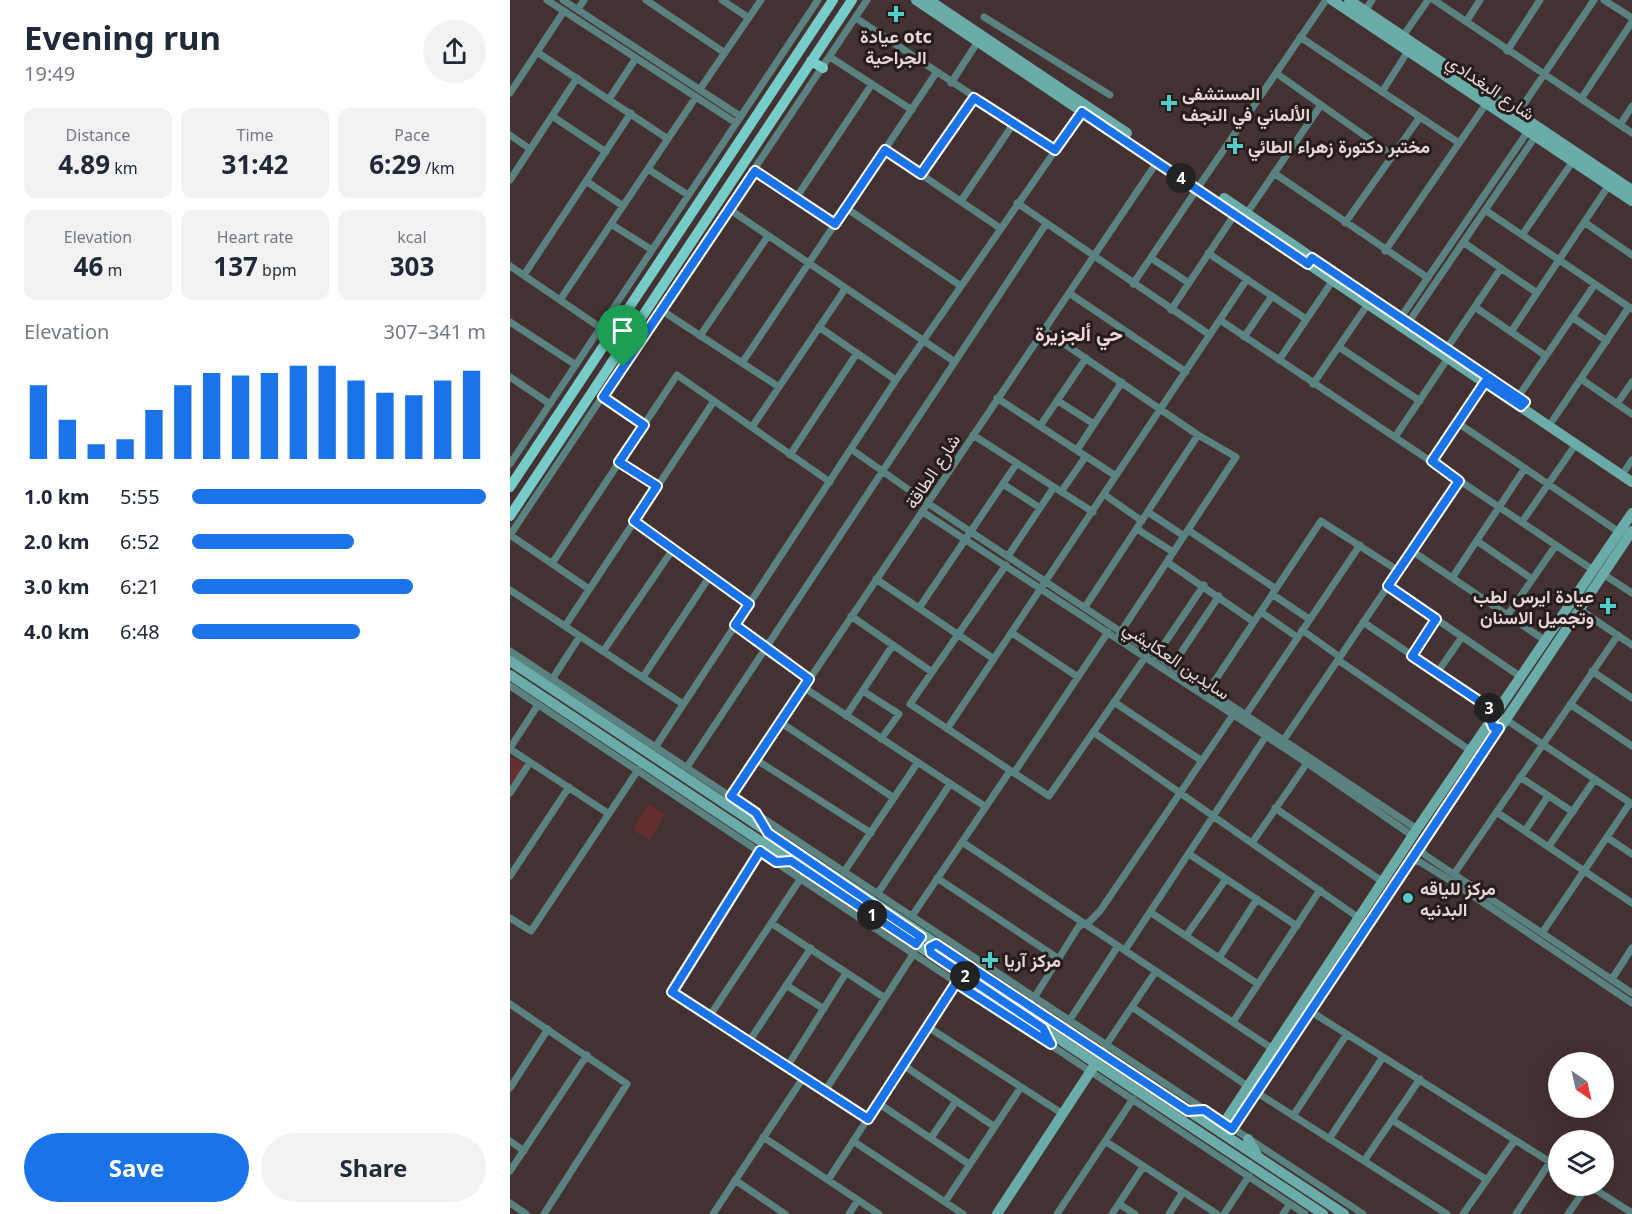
<!DOCTYPE html>
<meta charset="utf-8">
<style>
:root{--surface:#fff;--page:#f2f2f3;--text:#1f2937;--muted:#747a83;--accent:#1a73e8}
body{margin:0;font-family:"Noto Sans",Vazirmatn,sans-serif;background:var(--page);color:var(--text);height:100vh;display:flex;flex-direction:column;font-size:22px;white-space:nowrap}
*{box-sizing:border-box;margin:0}
p{font-size:20px;color:var(--muted)}
.icon{flex:none;width:33px;height:33px;fill:none;stroke:currentColor;stroke-width:2;stroke-linecap:round;stroke-linejoin:round}
.map{position:relative;flex:1;overflow:hidden}
.panel{display:flex;flex-direction:column;background:var(--surface);width:510px}
.panel>*{flex:none}
.needle{width:39px;rotate:146deg}
.controls{position:absolute;left:1038px;top:1052px;display:grid;gap:12px}
.controls a{display:grid;place-items:center;width:66px;height:66px;border-radius:50%;background:var(--surface);box-shadow:0 6px 24px #0002;font-size:30px}
.pin{position:absolute;display:grid;place-items:center;width:51px;height:51px;color:#fff;margin:-62px -26px;border-radius:50% 50% 50% 0;rotate:-45deg;box-shadow:0 0 6px #0007}
.pin .icon{rotate:45deg}
.km{position:absolute;width:30px;height:30px;margin:-15px;border-radius:50%;background:#222;color:#fff;font-size:16px;line-height:30px;text-align:center}
.round{display:grid;place-items:center;flex:none;width:63px;height:63px;border-radius:32px;background:var(--page)}
.summary{display:flex;align-items:center;justify-content:space-between;height:102px;padding:0 24px}
h1{font-size:33px;font-weight:700;line-height:45px}
.figures{display:grid;grid-template-columns:repeat(3,1fr);gap:9px;height:102px;padding:6px 24px}
.figures div{display:grid;align-content:center;border-radius:12px;background:var(--page);text-align:center}
.figures b{font-size:26px;font-weight:700}
.figures small{font-size:16px;font-weight:400}
.figures p{font-size:16px}
.chart{height:168px;padding:12px 24px}
.chart p{display:flex;justify-content:space-between}
.chart svg{width:100%;height:108px;margin-top:6px;stroke:var(--accent);stroke-width:6}
.button{display:flex;gap:12px;margin-top:auto;padding:12px 24px}
.button a{flex:1;height:69px;border-radius:36px;background:var(--accent);color:#fff;font-size:24px;font-weight:700;line-height:69px;text-align:center}
.button a+a{background:var(--page);color:var(--text)}
ul{padding:0 24px;list-style:none;font-size:20px}
li{display:grid;grid-template-columns:96px 72px 1fr;align-items:center;height:45px}
li i{height:15px;border-radius:8px;background:var(--accent)}
main{display:flex;flex:1;min-height:0}
.map>svg:first-child{display:block}
.green{fill:#632f31}
.lines{fill:none;stroke-linecap:round;stroke-linejoin:round}
.street{stroke:#5a8280;stroke-width:7}
.secondary{stroke:#6aaca9;stroke-width:10}
.primary{stroke:#76ccc8;stroke-width:10}
.route-casing{stroke:#fff;stroke-width:12}
.route{stroke:#1a73e8;stroke-width:8}
.poi-dot{fill:#54cdc8;stroke:#251c1b;stroke-width:2}
.labels{text-anchor:middle;dominant-baseline:central;stroke-width:6;stroke-linejoin:round;paint-order:stroke}
.poi-label{font-size:18px;font-weight:bold;fill:#e4d7d6;stroke:#251c1b;text-anchor:start}
.street-label{font-size:18px;fill:#e4d7d6;stroke:#251c1b}
.neighbourhood-label{font-size:20px;font-weight:bold;fill:#f2d8d8;stroke:#251c1b}
</style>
<main>
<section class="panel">
<div class="summary"><div><h1>Evening run</h1><p>19:49</p></div><a class="round"><svg class="icon" aria-label="share" viewBox="0 0 24 24"><path d="M12 15V3M7 8l5-5 5 5M5 13v7h14v-7"/></svg></a></div>
<div class="figures">
<div><p>Distance</p><b>4.89<small> km</small></b></div>
<div><p>Time</p><b>31:42</b></div>
<div><p>Pace</p><b>6:29<small> /km</small></b></div>
</div>
<div class="figures">
<div><p>Elevation</p><b>46<small> m</small></b></div>
<div><p>Heart rate</p><b>137<small> bpm</small></b></div>
<div><p>kcal</p><b>303</b></div>
</div>
<div class="chart"><p><span>Elevation</span>307–341 m</p>
<svg viewBox="0 0 160 44" preserveAspectRatio="none"><path d="M5 44V14M15 44V28M25 44V38M35 44V36M45 44V24M55 44V14M65 44V9M75 44V10M85 44V9M95 44V6M105 44V6M115 44V12M125 44V17M135 44V18M145 44V12M155 44V8"/></svg>
</div>
<ul>
<li><b>1.0 km</b>5:55<i style="width:100%"></i></li>
<li><b>2.0 km</b>6:52<i style="width:55%"></i></li>
<li><b>3.0 km</b>6:21<i style="width:75%"></i></li>
<li><b>4.0 km</b>6:48<i style="width:57%"></i></li>
</ul>
<div class="button"><a>Save</a><a>Share</a></div>
</section>
<div class="map">
<svg width="1122" height="1214" viewBox="0 0 1122 1214">
<rect width="100%" height="100%" fill="#443131"/>
<path class="green" d="M0 756 15 765 0 787Z
M138 804 155 814 140 840 122 830Z"/>
<g class="lines">
<path class="street" d="M37 0 226 123
M53 0 230 116
M136 0 215 53
M212 0 239 18
M924 0 1122 133
M1094 0 1122 18
M68 9 74 0
M855 11 862 0
M474 17 600 95
M346 18 545 150
M956 22 970 0
M893 36 918 0
M790 37 949 143
M997 51 1030 0
M27 52 158 139
M320 57 402 110
M766 73 882 155
M441 83 467 43
M190 89 251 0
M872 92 898 51
M0 93 54 11
M99 99 126 58
M1071 99 1122 22
M1008 113 1084 0
M42 116 96 152
M1110 125 1122 106
M0 135 20 149
M375 150 490 228
M138 169 178 195
M245 171 325 224
M764 173 918 278
M411 174 464 98
M0 180 67 78
M76 181 113 206
M691 183 816 0
M286 198 362 84
M451 201 504 123
M507 203 700 335
M336 208 451 286
M219 209 445 362
M975 210 1122 309
M737 213 811 105
M1074 222 1122 255
M835 223 910 117
M101 224 142 250
M1012 235 1063 161
M953 242 1027 293
M875 251 976 104
M698 253 796 319
M641 258 679 283
M0 266 91 328
M14 275 121 113
M623 284 687 189
M559 293 676 372
M50 300 186 97
M965 307 1036 356
M151 310 269 387
M661 310 725 214
M891 317 1018 131
M1062 317 1097 341
M710 320 1083 570
M0 322 66 365
M898 323 1025 137
M309 327 386 380
M534 330 688 435 726 457 610 633
M1001 332 1099 185
M190 336 258 236
M734 337 762 296
M829 347 910 401
M937 348 991 268
M769 360 823 280
M232 363 426 73
M0 377 40 404
M1071 379 1122 414
M803 384 858 304
M92 397 134 425
M1008 397 1085 284
M487 398 606 476
M548 401 584 424
M1107 404 1122 382
M1043 420 1119 307
M948 423 1109 532
M530 426 576 358
M242 427 335 289
M463 435 583 512
M885 437 938 358
M341 449 419 504 907 829
M567 450 612 382
M280 455 347 353
M923 461 975 382
M109 462 147 486
M0 464 308 0
M1116 469 1122 460
M493 484 530 508
M551 492 576 456
M595 495 632 521
M413 512 797 763 903 836
M638 512 674 536
M124 521 239 604
M1012 522 1066 444
M627 529 663 552
M678 530 766 589
M0 535 357 0
M0 535 79 589
M967 541 1022 579
M902 551 1036 641
M498 556 544 487
M43 562 167 375 320 482
M657 562 744 622
M496 565 400 704 539 796 636 656
M1093 574 1122 593
M942 578 1015 468
M366 579 484 659
M878 586 1011 677
M0 590 173 704
M762 594 799 619
M575 607 688 435
M409 608 507 463
M1069 609 1122 645
M751 612 787 637
M341 616 422 672
M997 616 1046 545
M853 622 987 713
M225 625 299 679
M55 626 204 401
M792 630 830 657
M502 633 568 677
M94 650 163 549
M0 651 853 1214
M646 656 694 585
M902 656 926 619
M828 660 961 751
M662 666 709 596
M1082 671 1122 698
M927 673 952 637
M133 677 200 576
M43 678 70 636
M0 686 795 1214
M293 687 476 807
M353 691 389 714 371 739
M698 691 811 521 887 570
M604 702 692 761
M1060 704 1122 746
M336 716 383 645
M733 719 850 545
M995 719 1122 804
M270 722 384 798
M437 729 737 279
M583 732 849 918
M773 741 949 481
M146 746 386 380 572 112
M0 748 28 705
M0 749 99 814
M245 759 361 833
M177 767 536 224
M504 773 598 632
M1010 777 1063 812
M0 793 20 762
M221 796 647 162
M765 808 873 882
M988 813 1122 903
M1015 831 1038 796
M1098 838 1122 854
M452 842 763 1049
M742 843 797 763
M1039 846 1085 779
M909 847 915 855 1122 993
M250 851 162 992 358 1119
M679 854 787 926
M900 860 910 862 941 881 1122 1003
M334 872 408 762
M944 874 1108 635
M0 876 59 787
M427 878 549 959
M368 893 440 784
M640 912 748 984
M402 916 500 771
M0 918 21 931 128 770
M261 923 375 998
M1032 933 1120 803
M676 936 716 879
M615 950 756 736
M709 958 747 899
M1102 979 1122 948
M276 985 314 1009
M524 998 569 926 579 922 590 911 723 715
M0 1004 117 1084 34 1214
M622 1007 739 1087
M800 1011 1048 1167
M199 1017 291 878
M559 1021 608 946
M723 1022 810 890
M418 1027 553 1114
M238 1043 301 948
M594 1048 646 971
M393 1065 485 1127
M277 1067 336 973
M0 1088 38 1029
M315 1091 404 953
M746 1092 937 1214
M368 1103 459 1164
M783 1116 837 1034
M882 1120 977 1180
M253 1137 369 1214
M421 1138 446 1101
M819 1139 873 1057
M0 1141 14 1151
M343 1141 453 1214
M595 1141 707 1214
M854 1161 910 1079
M0 1171 77 1055
M225 1180 275 1214
M318 1180 446 983
M1078 1185 1122 1213
M435 1202 511 1087
M0 1203 16 1214
M609 1204 625 1214
M203 1214 293 1078
M339 1214 348 1200
M547 1214 623 1099
M602 1214 633 1167
M659 1214 673 1192
M714 1214 739 1176
M773 1214 780 1204
M953 1214 1005 1140
M1006 1214 1040 1162
M1058 1214 1078 1185"/>
<path class="secondary" d="M406 0 1122 482
M419 0 617 133
M822 0 1122 201
M839 0 1122 190
M714 198 816 267
M0 661 834 1214
M0 675 813 1214
M246 813 256 830
M533 1028 541 1044
M714 1123 907 829 1122 513
M722 1129 1122 531
M738 1139 747 1155
M487 1214 586 1063"/>
<path class="primary" d="M301 61 313 68
M0 487 323 0
M0 516 342 0"/>
</g>
<g class="lines">
<g class="route-casing">
<path id="route" d="M464 98 545 150 572 112 798 264 802 258 1015 402 1011 406 975 382 922 461 949 481 878 586 926 619 902 656 987 713 981 722 983 727 989 728 722 1129 694 1110 678 1111 426 944 420 947 421 953 533 1028 541 1044 446 983 358 1119 162 992 250 851 266 862 281 861 406 944 411 937 258 833 246 813 221 796 299 679 225 625 239 604 124 521 147 486 109 462 134 425 93 397 245 171 325 224 375 150 411 174Z"/>
</g>
<use href="#route" class="route"/>
</g>
<g class="poi-dot">
<path d="M383 5h6v6h6v6h-6v6h-6v-6h-6v-6h6z"/>
<path d="M656 94h6v6h6v6h-6v6h-6v-6h-6v-6h6z"/>
<path d="M722 137h6v6h6v6h-6v6h-6v-6h-6v-6h6z"/>
<path d="M1095 597h6v6h6v6h-6v6h-6v-6h-6v-6h6z"/>
<circle cx="898" cy="898" r="6"/>
<path d="M477 951h6v6h6v6h-6v6h-6v-6h-6v-6h6z"/>
</g>
<g class="labels">
<g class="poi-label">
<text x="386" y="36" text-anchor="middle">عيادة otc<tspan x="386" dy="21">الجراحية</tspan></text>
<text x="672" y="93">المستشفى<tspan x="672" dy="21">الألماني في النجف</tspan></text>
<text x="738" y="146">مختبر دكتورة زهراء الطائي</text>
<text x="1084" y="596" text-anchor="end">عيادة ايرس لطب<tspan x="1084" dy="21">وتجميل الاسنان</tspan></text>
<text x="910" y="888">مركز للياقه<tspan x="910" dy="21">البدنيه</tspan></text>
<text x="494" y="960">مركز آريا</text>
</g>
<g class="street-label">
<text transform="translate(981 87) rotate(34)">شارع البغدادي</text>
<text transform="translate(422 471) rotate(-57)">شارع الطاقة</text>
<text transform="translate(667 660) rotate(34)">سايدين العكايشي</text>
</g>
<g class="neighbourhood-label">
<text x="569" y="333">حي ألجزيرة</text>
</g>
</g>
</svg>
<div class="controls">
<a><svg class="needle" viewBox="-14 -14 28 28"><path d="M0-13l5 13h-10z" fill="#e53935"/><path d="M0 13l5-13h-10z" fill="#747a83"/></svg></a>
<a><svg class="icon" aria-label="layers" viewBox="0 0 24 24"><path d="M12 4l9 5-9 5-9-5zM3 14l9 5 9-5"/></svg></a>
</div>
<div class="pin" style="left:113px;top:367px;background:#1e9e55"><svg class="icon" aria-label="arrive" viewBox="0 0 24 24"><path d="M6 21V4h12l-3 4 3 4H6"/></svg></div>
<b class="km" style="left:362px;top:915px">1</b>
<b class="km" style="left:455px;top:976px">2</b>
<b class="km" style="left:979px;top:708px">3</b>
<b class="km" style="left:671px;top:178px">4</b>
</div>
</main>
